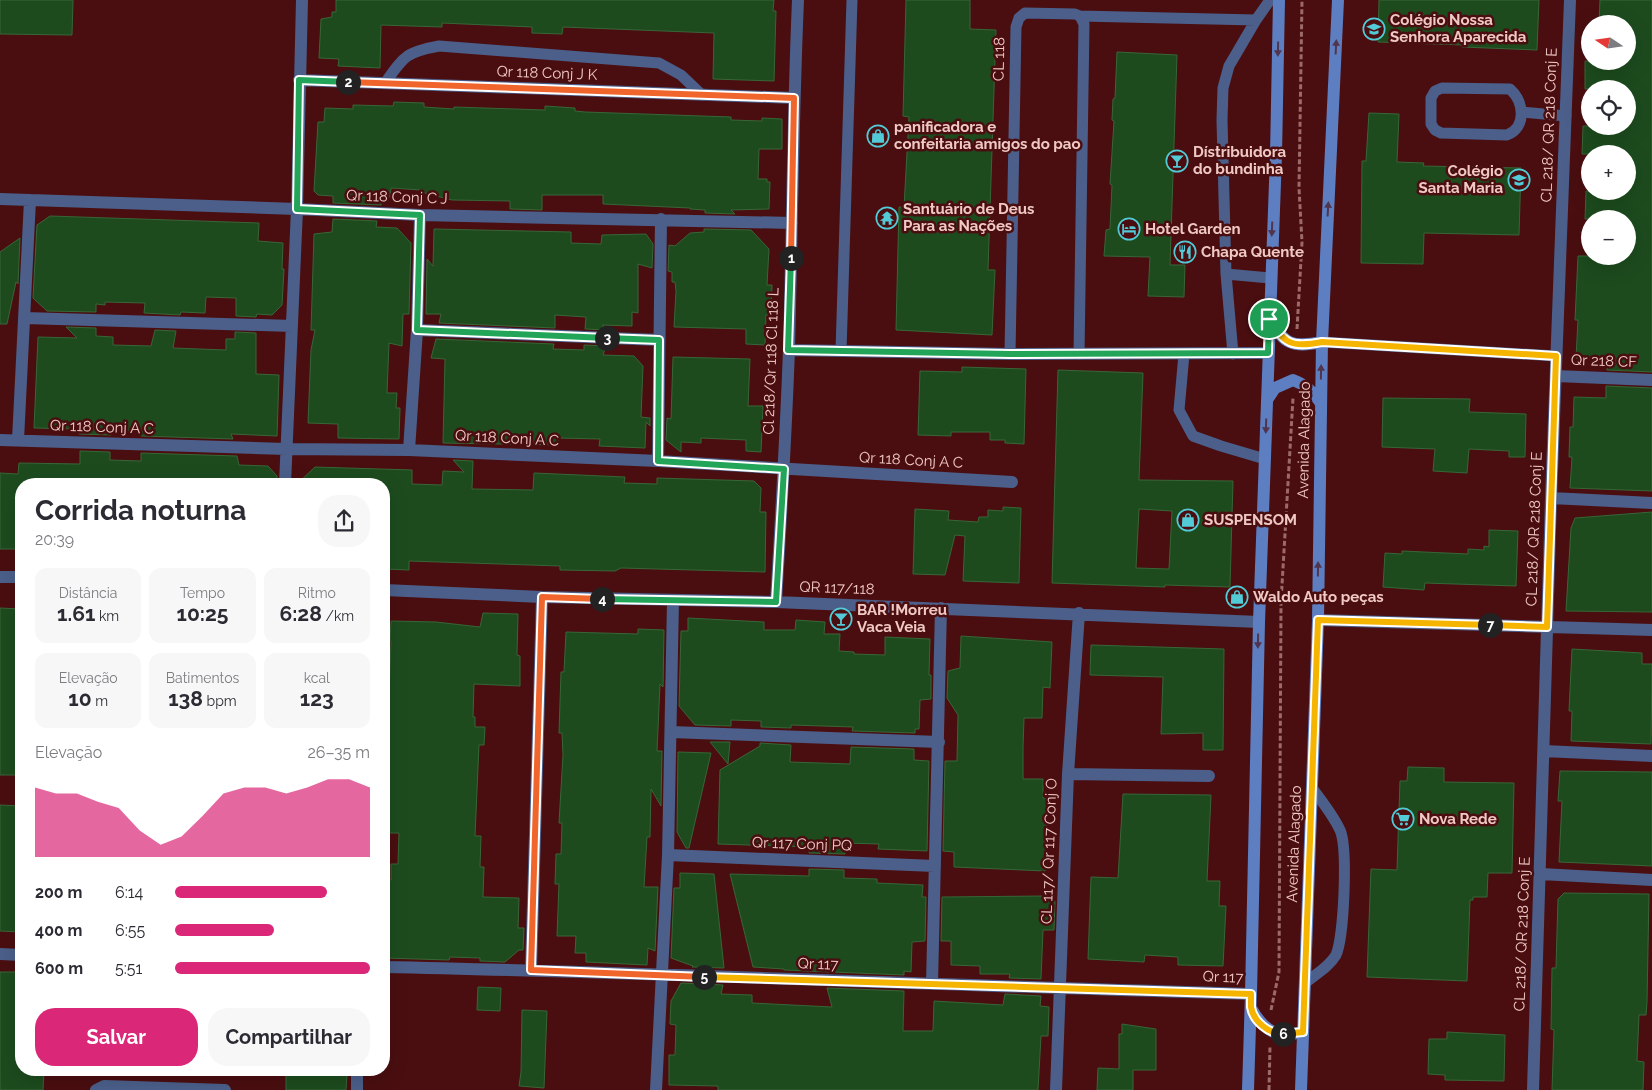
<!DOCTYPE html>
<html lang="pt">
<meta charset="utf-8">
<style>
:root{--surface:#fff;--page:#f7f7f7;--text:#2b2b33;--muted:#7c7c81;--accent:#db2777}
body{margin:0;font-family:Raleway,sans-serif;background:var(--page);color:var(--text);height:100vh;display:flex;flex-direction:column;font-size:19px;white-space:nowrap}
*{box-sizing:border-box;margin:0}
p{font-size:16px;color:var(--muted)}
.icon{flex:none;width:28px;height:28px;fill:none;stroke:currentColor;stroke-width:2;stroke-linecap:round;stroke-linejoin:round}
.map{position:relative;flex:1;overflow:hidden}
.panel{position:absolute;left:15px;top:478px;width:375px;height:598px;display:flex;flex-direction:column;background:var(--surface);border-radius:20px;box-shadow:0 5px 20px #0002}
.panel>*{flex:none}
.needle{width:32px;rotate:283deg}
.controls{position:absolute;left:1581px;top:15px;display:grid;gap:10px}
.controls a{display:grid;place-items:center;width:55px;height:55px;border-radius:50%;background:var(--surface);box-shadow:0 5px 20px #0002;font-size:25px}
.pin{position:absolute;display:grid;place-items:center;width:42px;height:42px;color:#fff;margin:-21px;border:2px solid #fff;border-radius:50%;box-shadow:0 1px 5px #0007}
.km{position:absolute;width:25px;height:25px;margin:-12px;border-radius:50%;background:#222;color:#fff;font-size:14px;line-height:25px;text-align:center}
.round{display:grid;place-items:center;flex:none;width:52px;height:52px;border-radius:20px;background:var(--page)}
.head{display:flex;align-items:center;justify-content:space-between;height:85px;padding:0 20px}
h1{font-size:28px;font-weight:700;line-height:38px}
.stats{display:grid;grid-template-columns:repeat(3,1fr);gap:8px;height:85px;padding:5px 20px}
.stats div{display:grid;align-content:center;border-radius:12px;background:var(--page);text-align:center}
.stats b{font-size:21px;font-weight:700}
.stats small{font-size:14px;font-weight:400}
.stats p{font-size:14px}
.chart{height:140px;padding:10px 20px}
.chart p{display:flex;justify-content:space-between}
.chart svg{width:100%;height:90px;margin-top:5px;fill:var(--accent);opacity:.7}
.button{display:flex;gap:10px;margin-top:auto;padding:10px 20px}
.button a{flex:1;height:58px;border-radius:20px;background:var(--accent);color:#fff;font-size:20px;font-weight:700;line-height:58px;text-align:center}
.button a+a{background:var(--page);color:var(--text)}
ul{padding:0 20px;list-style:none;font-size:16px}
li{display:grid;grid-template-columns:80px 60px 1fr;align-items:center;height:38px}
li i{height:12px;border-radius:6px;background:var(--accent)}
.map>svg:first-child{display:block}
.building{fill:#1d4b1e;stroke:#386638;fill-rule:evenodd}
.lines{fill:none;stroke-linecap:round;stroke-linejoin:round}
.path{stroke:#9c6a69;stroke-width:3;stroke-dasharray:5 2.5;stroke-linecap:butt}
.service{stroke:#4b5f8a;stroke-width:11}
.minor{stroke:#4b5f8a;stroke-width:12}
.secondary{stroke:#5d7ec1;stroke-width:12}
.oneway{fill:#51354e}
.split-1-casing{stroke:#fff;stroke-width:10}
.split-2-casing{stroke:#fff;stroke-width:10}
.split-3-casing{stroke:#fff;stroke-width:10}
.split-4-casing{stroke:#fff;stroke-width:10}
.split-5-casing{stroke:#fff;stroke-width:10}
.split-6-casing{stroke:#fff;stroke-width:10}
.split-7-casing{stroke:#fff;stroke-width:10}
.split-8-casing{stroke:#fff;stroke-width:10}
.split-1{stroke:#22a559;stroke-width:6}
.split-2{stroke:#f0652b;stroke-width:6}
.split-3{stroke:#22a559;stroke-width:6}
.split-4{stroke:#22a559;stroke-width:6}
.split-5{stroke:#f0652b;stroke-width:6}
.split-6{stroke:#f5b400;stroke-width:6}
.split-7{stroke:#f5b400;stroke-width:6}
.split-8{stroke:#f5b400;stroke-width:6}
.labels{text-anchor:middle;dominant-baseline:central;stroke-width:5;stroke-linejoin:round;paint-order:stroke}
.poi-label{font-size:15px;font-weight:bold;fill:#f0c9c5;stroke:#4a0e10;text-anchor:start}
.street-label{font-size:15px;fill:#f0c9c5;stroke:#4a0e10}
</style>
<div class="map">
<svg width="1652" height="1090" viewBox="0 0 1652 1090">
<rect width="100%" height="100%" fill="#4a0e10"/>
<path class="building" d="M0 0H73L72 35 0 34Z
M336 0H774L773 11H776L774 81 713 79 714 33 563 27 562 34 532 33V27L442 23V27L381 25 380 68 338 66 339 59 319 58 321 19 332 17V12H336Z
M906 0H970V29L996 30 988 270H995L992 335 896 330 899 207H904L909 117 903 116Z
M1379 0H1539L1537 50 1462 47 1463 45 1378 42Z
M1600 0H1652V372L1607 370V360L1576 358 1578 320H1575L1578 256H1628V219H1585L1586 191H1628V154H1582L1583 126H1629L1630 95H1628V89H1585V61H1628V24H1599Z
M1117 52 1177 55 1170 265H1185L1184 297 1148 296 1150 257 1104 256 1106 230 1110 229 1112 185 1110 184 1114 121 1112 120 1113 99 1115 98Z
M394 102 424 103V107L454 109V107L545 110V106L575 108V111L585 112 731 117V120L762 121V118L782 119V149H759L758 179H767V182H770L769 209 731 210 735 214 705 213V210L690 209V208L603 204V195H542V210L510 209V201L452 200 421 192V190L391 188 390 197H382L381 205 333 203V196L318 195 314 191 318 122H324L325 108 353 109V105L393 106Z
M1369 113 1399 114 1397 162 1424 163 1423 166 1521 168 1519 235 1424 233 1423 264 1361 263 1362 161H1366Z
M50 216 259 223 258 241 283 243 282 269H284L282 305 272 315 257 314 256 317 236 316V298L206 297 205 313 181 312 180 315 144 313 145 303 105 302V305L96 304V312L47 311 33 298 37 225Z
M333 219 377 221 376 227 397 228 411 243 409 314H403L402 346 389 343 387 393H397L396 408H400L399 439 338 438V424L308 423 311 350 315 330H311L314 234 332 232Z
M434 229 571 232V243L601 244 602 235 646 234 653 244 652 268 638 264V313L632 312V326L602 325 607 330 585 329 586 317 555 315V328L439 323 441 314H426L427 259 433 266Z
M704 229 751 230 769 249 767 285H772L771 315H766L765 345 746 344V329L674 327 676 291 675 282H672V272L668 271 669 245 675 246 690 233 704 232Z
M20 238 18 284 16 282 7 324H0V252Z
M66 327 96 328V336L113 337V345L151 346 155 330 176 331 173 348 226 350V339H235V332L256 333V374L279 375 277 436 231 434 233 439 141 436V431L111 430V435L79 434V429L34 428 38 337 77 338Z
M436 339 554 344 553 349 584 350V345L606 346 603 355 634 356 643 366 641 417 650 418V426L646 422 645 448 599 446 600 439 558 438V445L443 443 445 359 431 358Z
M673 357 750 359 748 406H763L761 452 746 451V440L701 438V443L681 442V452L666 440 667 418 671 419Z
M962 367 1026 369 1024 444 1005 443V440H990V432H951V436L918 435 920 371 962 372Z
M1058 370 1143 373 1139 480 1233 481 1230 587 1165 585V587L1052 583ZM1139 509 1172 511 1169 569 1136 568Z
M1606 386 1652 388V491L1570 488 1572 457H1569L1570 427H1573L1574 397 1606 398Z
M1383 398 1470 399 1469 412 1526 414 1525 457H1509V451L1469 449 1467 473 1433 471 1435 449 1382 447Z
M80 451 110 452V460L141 461V453L237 456 239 465 268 466 277 476V484H21V549H0V473L18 474 19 463 80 464Z
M453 460 473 461 472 489 533 490 534 473 625 477 624 483 657 484V478L754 481 761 488 760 512H766L765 572 621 568 615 571 560 570V566L409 561V570L384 569V484H297L315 467 412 470V484L442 485 443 471 464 472Z
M1003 507 1021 508 1019 583 963 581 965 536 955 535 945 575 913 574 915 509 949 511 948 520 978 522 979 517H988V510L1003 511Z
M1652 512V612L1566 611 1571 528 1575 518Z
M1489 530 1518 531 1516 586 1425 583 1424 590 1383 587 1385 553 1402 554V551L1468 554V549L1484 550V546L1489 547Z
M0 608 21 609V775H0Z
M483 613 518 614 517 655 520 656V686L474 684 473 717H475V727H485L484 745H479L475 836H481L480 867H484L483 897 519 898 518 928H524L523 950H519L505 962 480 961V958L450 957 449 960 384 958V879L391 880V864H398L399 833H384L391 641H390L391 621 436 622 480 627Z
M688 618 764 622V630H795L796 620 825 622 824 634H840L839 651 854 652V654L885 655V637L930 639 929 675H931V699L920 700 919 729H915V733L852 731 853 727 791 725V728L761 727V721L731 720V726L695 725 679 706 681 631H688Z
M638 629 664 630 663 687 660 684 657 751H662L661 806 651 789 650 837H647L644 887H658L655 951 648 948 647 965 586 962V953H575L576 936H557L559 884H555L556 854H561L562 823H559L563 755 562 733H559L561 672H564L566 632 638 634Z
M961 636 1052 642 1050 688 1043 687 1042 718H1024L1023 748V779H1043V798L1047 799 1045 871 954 867V852L943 851 945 761H957L958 715 947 698 948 671 960 668Z
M1091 645 1224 649 1223 750H1203V733L1161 734 1163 677 1090 675Z
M1572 649 1642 653V664H1652L1651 744 1571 741 1572 711H1569Z
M710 742H730L728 764Z
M760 743 791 745 790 762 850 764 851 747 914 749V760L929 761 927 851 878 849 879 844 845 843V854L809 853 810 847 718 844 720 770 760 746Z
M678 752 711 753 689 848H686L677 832Z
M1408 767 1444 768V782L1514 783 1512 873H1488L1487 897H1473V900H1470L1467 981 1367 977 1371 869 1397 870 1400 781H1407Z
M1560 771 1652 772V866L1559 862 1562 801H1558Z
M1123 794 1211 795 1207 881H1220L1219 906H1226L1223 966 1178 965V957L1145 955 1144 962 1088 959 1091 877 1118 878Z
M0 805 21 806V932L0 931Z
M809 869 844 870V878L877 879V883L923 885 922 897H926L925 941 912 942 911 972 904 971V975L784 970V969L753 967 730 874 809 876Z
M680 873 714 874 724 968 692 967 693 966 671 958 674 888H680Z
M1564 893 1649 894 1647 1002 1646 1015H1639L1637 1061 1644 1062 1643 1090H1552L1554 1030 1551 1029 1552 968H1556L1558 899Z
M1044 896V900L1055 901 1054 930H1043L1041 979 1009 978 1010 974H980V966L951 965V941H941L942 897Z
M0 972H21V1069H44L43 1090H0Z
M681 983 723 985 721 994 752 995V1003L832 1007 827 988 904 991 903 1031H933L934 1001 1003 1005 1005 994 1041 996 1040 1006 1049 1007 1048 1036H1041L1038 1090H718V1086L669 1085V1055H675L676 1025 670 1024 671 1001Z
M478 987 501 988 500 1011 477 1010Z
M522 1010 547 1011 544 1088 519 1086 521 1072Z
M1122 1024 1156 1029V1070H1133V1090H1097L1098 1068 1119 1069V1034H1122Z
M1447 1032 1505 1035 1504 1081 1445 1080V1075L1428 1074 1429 1039H1447Z
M288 1069H332V1074H347L346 1090H286V1072H288Z"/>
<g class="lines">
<path class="path" d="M1297 329 1302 242 1299 188 1302 0
M1271 1010 1279 972 1281 602 1293 398
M1269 1090 1270 1046"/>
<path class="service" d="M1080 16 1256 20
M385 83C404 56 406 52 439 46L659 63 681 75 702 95
M1442 88 1510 89C1524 102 1527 127 1507 135L1441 133 1435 130 1431 124V98L1435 91Z
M1522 112 1566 116
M1226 274 1270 278
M1322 342 1556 356
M841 351 852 0
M1010 354 1016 27 1019 18 1025 13 1075 14 1080 16 1084 24 1079 354
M1184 354 1179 410 1193 436 1221 446 1265 459
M1233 354 1226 274 1222 120 1223 88 1229 66 1256 20 1270 0
M1305 983C1316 974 1329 967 1336 955 1344 937 1348 848 1340 830 1333 815 1322 801 1312 788"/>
<path class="minor" d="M299 80 794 98
M0 199 297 209 420 215 792 223
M25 318 292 326
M417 330 659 340
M789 350 1010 354 1268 353
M1556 376 1652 380
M0 440 286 449 409 450 658 461 1012 482
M18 440 30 200
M409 450 417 330 420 215
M658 461 661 219
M285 484 297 209 302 0
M1551 498 1652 503
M0 577H21
M384 590 542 597 776 602 1259 622
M776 602C781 518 786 433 789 349 792 232 793 116 798 0
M1318 620 1652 630
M671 732 939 742
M1544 751 1652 756
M1068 774 1209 776
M668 855 935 866
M1541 874 1652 880
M0 954 21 955
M384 967C673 973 962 986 1251 994
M531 970 542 597
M932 984 941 608
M96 1090 104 1086 225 1090
M357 1090V1069
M656 1090 668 855 673 601
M1056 1090 1068 774 1079 613
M1533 1090 1551 498 1570 0"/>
<path class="secondary" d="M1269 319C1285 344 1291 348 1322 342
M1267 400 1275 388 1293 380C1306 385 1312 391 1320 402
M1251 1008C1264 1032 1277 1038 1303 1032
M1248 1090 1251 994 1259 622 1276 155 1279 0
M1301 1090 1318 620 1322 342 1338 0"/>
</g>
<defs><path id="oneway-solid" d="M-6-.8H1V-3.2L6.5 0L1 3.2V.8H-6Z" transform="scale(1.25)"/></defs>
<g class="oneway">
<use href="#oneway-solid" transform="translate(1336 47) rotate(-87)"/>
<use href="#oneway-solid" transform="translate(1278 49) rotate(91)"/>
<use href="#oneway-solid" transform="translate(1328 209) rotate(-87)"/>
<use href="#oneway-solid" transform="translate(1272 229) rotate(92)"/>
<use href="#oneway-solid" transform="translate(1321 372) rotate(-89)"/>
<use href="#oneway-solid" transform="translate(1266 426) rotate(92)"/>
<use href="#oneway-solid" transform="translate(1318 569) rotate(-89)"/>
<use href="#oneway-solid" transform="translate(1258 641) rotate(91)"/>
</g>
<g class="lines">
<g class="split-1-casing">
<path id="split-1" d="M791 258 788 350 1010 354 1268 353 1269 319"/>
</g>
<g class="split-2-casing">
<path id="split-2" d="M348 82 794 98 791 258"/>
</g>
<g class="split-3-casing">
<path id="split-3" d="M348 82 299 80 297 209 420 215 417 330 607 338"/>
</g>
<g class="split-4-casing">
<path id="split-4" d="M602 599 776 602 784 469 658 461 659 340 607 338"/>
</g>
<g class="split-5-casing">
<path id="split-5" d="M602 599 542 597 531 970 704 977"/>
</g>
<g class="split-6-casing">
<path id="split-6" d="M704 977 1251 994C1251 998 1251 1003 1251 1007 1253 1021 1269 1034 1283 1034"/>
</g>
<g class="split-7-casing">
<path id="split-7" d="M1283 1034 1303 1032 1318 620 1490 625"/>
</g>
<g class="split-8-casing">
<path id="split-8" d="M1269 319C1285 344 1291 348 1322 342L1556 356 1547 627 1490 625"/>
</g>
<use href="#split-1" class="split-1"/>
<use href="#split-2" class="split-2"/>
<use href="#split-3" class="split-3"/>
<use href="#split-4" class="split-4"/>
<use href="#split-5" class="split-5"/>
<use href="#split-6" class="split-6"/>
<use href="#split-7" class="split-7"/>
<use href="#split-8" class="split-8"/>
</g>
<defs>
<g id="university-ring" transform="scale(1.125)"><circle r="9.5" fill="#4a0e10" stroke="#52cbd7" stroke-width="1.5"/><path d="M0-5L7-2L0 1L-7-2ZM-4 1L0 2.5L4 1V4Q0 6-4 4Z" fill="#52cbd7"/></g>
<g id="shop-ring" transform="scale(1.125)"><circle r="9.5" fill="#4a0e10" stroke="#52cbd7" stroke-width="1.5"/><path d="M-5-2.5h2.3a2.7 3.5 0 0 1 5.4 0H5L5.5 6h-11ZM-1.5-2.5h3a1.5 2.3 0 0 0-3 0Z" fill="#52cbd7"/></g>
<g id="bar-ring" transform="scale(1.125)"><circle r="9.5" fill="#4a0e10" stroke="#52cbd7" stroke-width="1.5"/><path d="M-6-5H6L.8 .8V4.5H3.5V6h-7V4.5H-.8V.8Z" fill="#52cbd7"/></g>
<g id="temple-ring" transform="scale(1.125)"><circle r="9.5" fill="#4a0e10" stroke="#52cbd7" stroke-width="1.5"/><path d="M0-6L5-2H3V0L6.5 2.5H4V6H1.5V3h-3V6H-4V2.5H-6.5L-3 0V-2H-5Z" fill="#52cbd7"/></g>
<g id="hotel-ring" transform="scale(1.125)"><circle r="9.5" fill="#4a0e10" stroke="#52cbd7" stroke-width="1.5"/><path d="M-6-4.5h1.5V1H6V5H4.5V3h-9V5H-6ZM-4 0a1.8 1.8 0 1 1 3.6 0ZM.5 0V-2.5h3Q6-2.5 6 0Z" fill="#52cbd7"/></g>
<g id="restaurant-ring" transform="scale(1.125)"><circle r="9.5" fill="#4a0e10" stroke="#52cbd7" stroke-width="1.5"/><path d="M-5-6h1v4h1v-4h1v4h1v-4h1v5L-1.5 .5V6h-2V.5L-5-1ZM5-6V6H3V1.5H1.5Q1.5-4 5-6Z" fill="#52cbd7"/></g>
<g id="supermarket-ring" transform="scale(1.125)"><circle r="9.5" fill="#4a0e10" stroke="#52cbd7" stroke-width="1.5"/><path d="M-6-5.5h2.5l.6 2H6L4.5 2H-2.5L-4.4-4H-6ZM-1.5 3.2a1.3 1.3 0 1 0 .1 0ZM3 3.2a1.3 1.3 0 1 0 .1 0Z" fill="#52cbd7"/></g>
</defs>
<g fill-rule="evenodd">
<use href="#university-ring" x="1374" y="29"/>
<use href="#shop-ring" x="878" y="136"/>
<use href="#bar-ring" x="1177" y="161"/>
<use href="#university-ring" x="1519" y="180"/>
<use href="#temple-ring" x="887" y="218"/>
<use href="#hotel-ring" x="1129" y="229"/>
<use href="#restaurant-ring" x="1185" y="252"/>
<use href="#shop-ring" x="1188" y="520"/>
<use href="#shop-ring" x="1237" y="597"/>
<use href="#bar-ring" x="841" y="619"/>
<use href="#supermarket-ring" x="1403" y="819"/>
</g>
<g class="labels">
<g class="poi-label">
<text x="1390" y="20">Colégio Nossa<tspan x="1390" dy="17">Senhora Aparecida</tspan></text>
<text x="894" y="127">panificadora e<tspan x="894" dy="17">confeitaria amigos do pao</tspan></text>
<text x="1193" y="152">Dístribuidora<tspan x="1193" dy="17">do bundinha</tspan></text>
<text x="1503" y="171" text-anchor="end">Colégio<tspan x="1503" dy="17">Santa Maria</tspan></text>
<text x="903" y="209">Santuário de Deus<tspan x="903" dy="17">Para as Nações</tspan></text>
<text x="1145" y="229">Hotel Garden</text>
<text x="1201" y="252">Chapa Quente</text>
<text x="1204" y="520">SUSPENSOM</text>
<text x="1253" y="597">Waldo Auto peças</text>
<text x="857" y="610">BAR !Morreu<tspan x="857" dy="17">Vaca Veia</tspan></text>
<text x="1419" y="819">Nova Rede</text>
</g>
<g class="street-label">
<text transform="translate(999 59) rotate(-89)">CL 118</text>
<text transform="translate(547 73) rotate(2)">Qr 118 Conj J K</text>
<text transform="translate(1549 125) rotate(-88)">CL 218/ QR 218 Conj E</text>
<text transform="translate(397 197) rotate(2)">Qr 118 Conj C J</text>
<text transform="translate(771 361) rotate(-88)">Cl 218/Qr 118 Cl 118 L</text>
<text transform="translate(1604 361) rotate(2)">Qr 218 CF</text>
<text transform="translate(102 427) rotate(2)">Qr 118 Conj A C</text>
<text transform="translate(507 438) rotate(3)">Qr 118 Conj A C</text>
<text transform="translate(1304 440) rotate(-89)">Avenida Alagado</text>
<text transform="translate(911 460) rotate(3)">Qr 118 Conj A C</text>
<text transform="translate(1534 529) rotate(-88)">CL 218/ QR 218 Conj E</text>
<text transform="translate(837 588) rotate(2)">QR 117/118</text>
<text transform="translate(802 844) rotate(2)">Qr 117 Conj PQ</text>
<text transform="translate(1294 844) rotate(-88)">Avenida Alagado</text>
<text transform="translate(1049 851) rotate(-88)">CL 117/ Qr 117 Conj O</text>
<text transform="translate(1522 934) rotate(-88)">CL 218/ QR 218 Conj E</text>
<text transform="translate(818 964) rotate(2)">Qr 117</text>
<text transform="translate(1223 977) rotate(2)">Qr 117</text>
</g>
</g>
</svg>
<div class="controls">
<a><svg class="needle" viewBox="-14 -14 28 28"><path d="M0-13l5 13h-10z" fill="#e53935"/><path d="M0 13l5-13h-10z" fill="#7c7c81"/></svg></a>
<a><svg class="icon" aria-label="locate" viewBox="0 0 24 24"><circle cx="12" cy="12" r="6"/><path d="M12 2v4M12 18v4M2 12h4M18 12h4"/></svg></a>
<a>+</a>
<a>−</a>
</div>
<div class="pin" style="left:1269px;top:319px;background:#1e9e55"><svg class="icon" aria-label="arrive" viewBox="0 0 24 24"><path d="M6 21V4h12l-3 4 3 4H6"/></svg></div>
<b class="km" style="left:791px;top:258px">1</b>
<b class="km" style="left:348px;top:82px">2</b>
<b class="km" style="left:607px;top:338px">3</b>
<b class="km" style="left:602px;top:599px">4</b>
<b class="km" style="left:704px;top:977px">5</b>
<b class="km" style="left:1283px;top:1034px">6</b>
<b class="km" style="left:1490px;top:625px">7</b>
<section class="panel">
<div class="head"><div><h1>Corrida noturna</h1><p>20:39</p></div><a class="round"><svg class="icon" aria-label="share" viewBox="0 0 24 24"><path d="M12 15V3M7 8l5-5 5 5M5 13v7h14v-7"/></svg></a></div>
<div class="stats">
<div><p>Distância</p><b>1.61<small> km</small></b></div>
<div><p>Tempo</p><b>10:25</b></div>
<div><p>Ritmo</p><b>6:28<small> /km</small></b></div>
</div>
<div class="stats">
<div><p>Elevação</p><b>10<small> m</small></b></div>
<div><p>Batimentos</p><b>138<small> bpm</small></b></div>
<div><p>kcal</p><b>123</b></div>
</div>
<div class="chart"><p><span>Elevação</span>26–35 m</p>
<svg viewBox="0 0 160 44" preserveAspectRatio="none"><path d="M0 44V10L10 13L20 13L30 17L40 20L50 31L60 38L70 34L80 24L90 13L100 10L110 10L120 13L130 10L140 6L150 6L160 10V44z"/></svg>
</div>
<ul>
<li><b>200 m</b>6:14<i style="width:78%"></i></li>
<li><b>400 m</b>6:55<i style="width:51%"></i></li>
<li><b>600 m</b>5:51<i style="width:100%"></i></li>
</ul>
<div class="button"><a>Salvar</a><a>Compartilhar</a></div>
</section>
</div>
